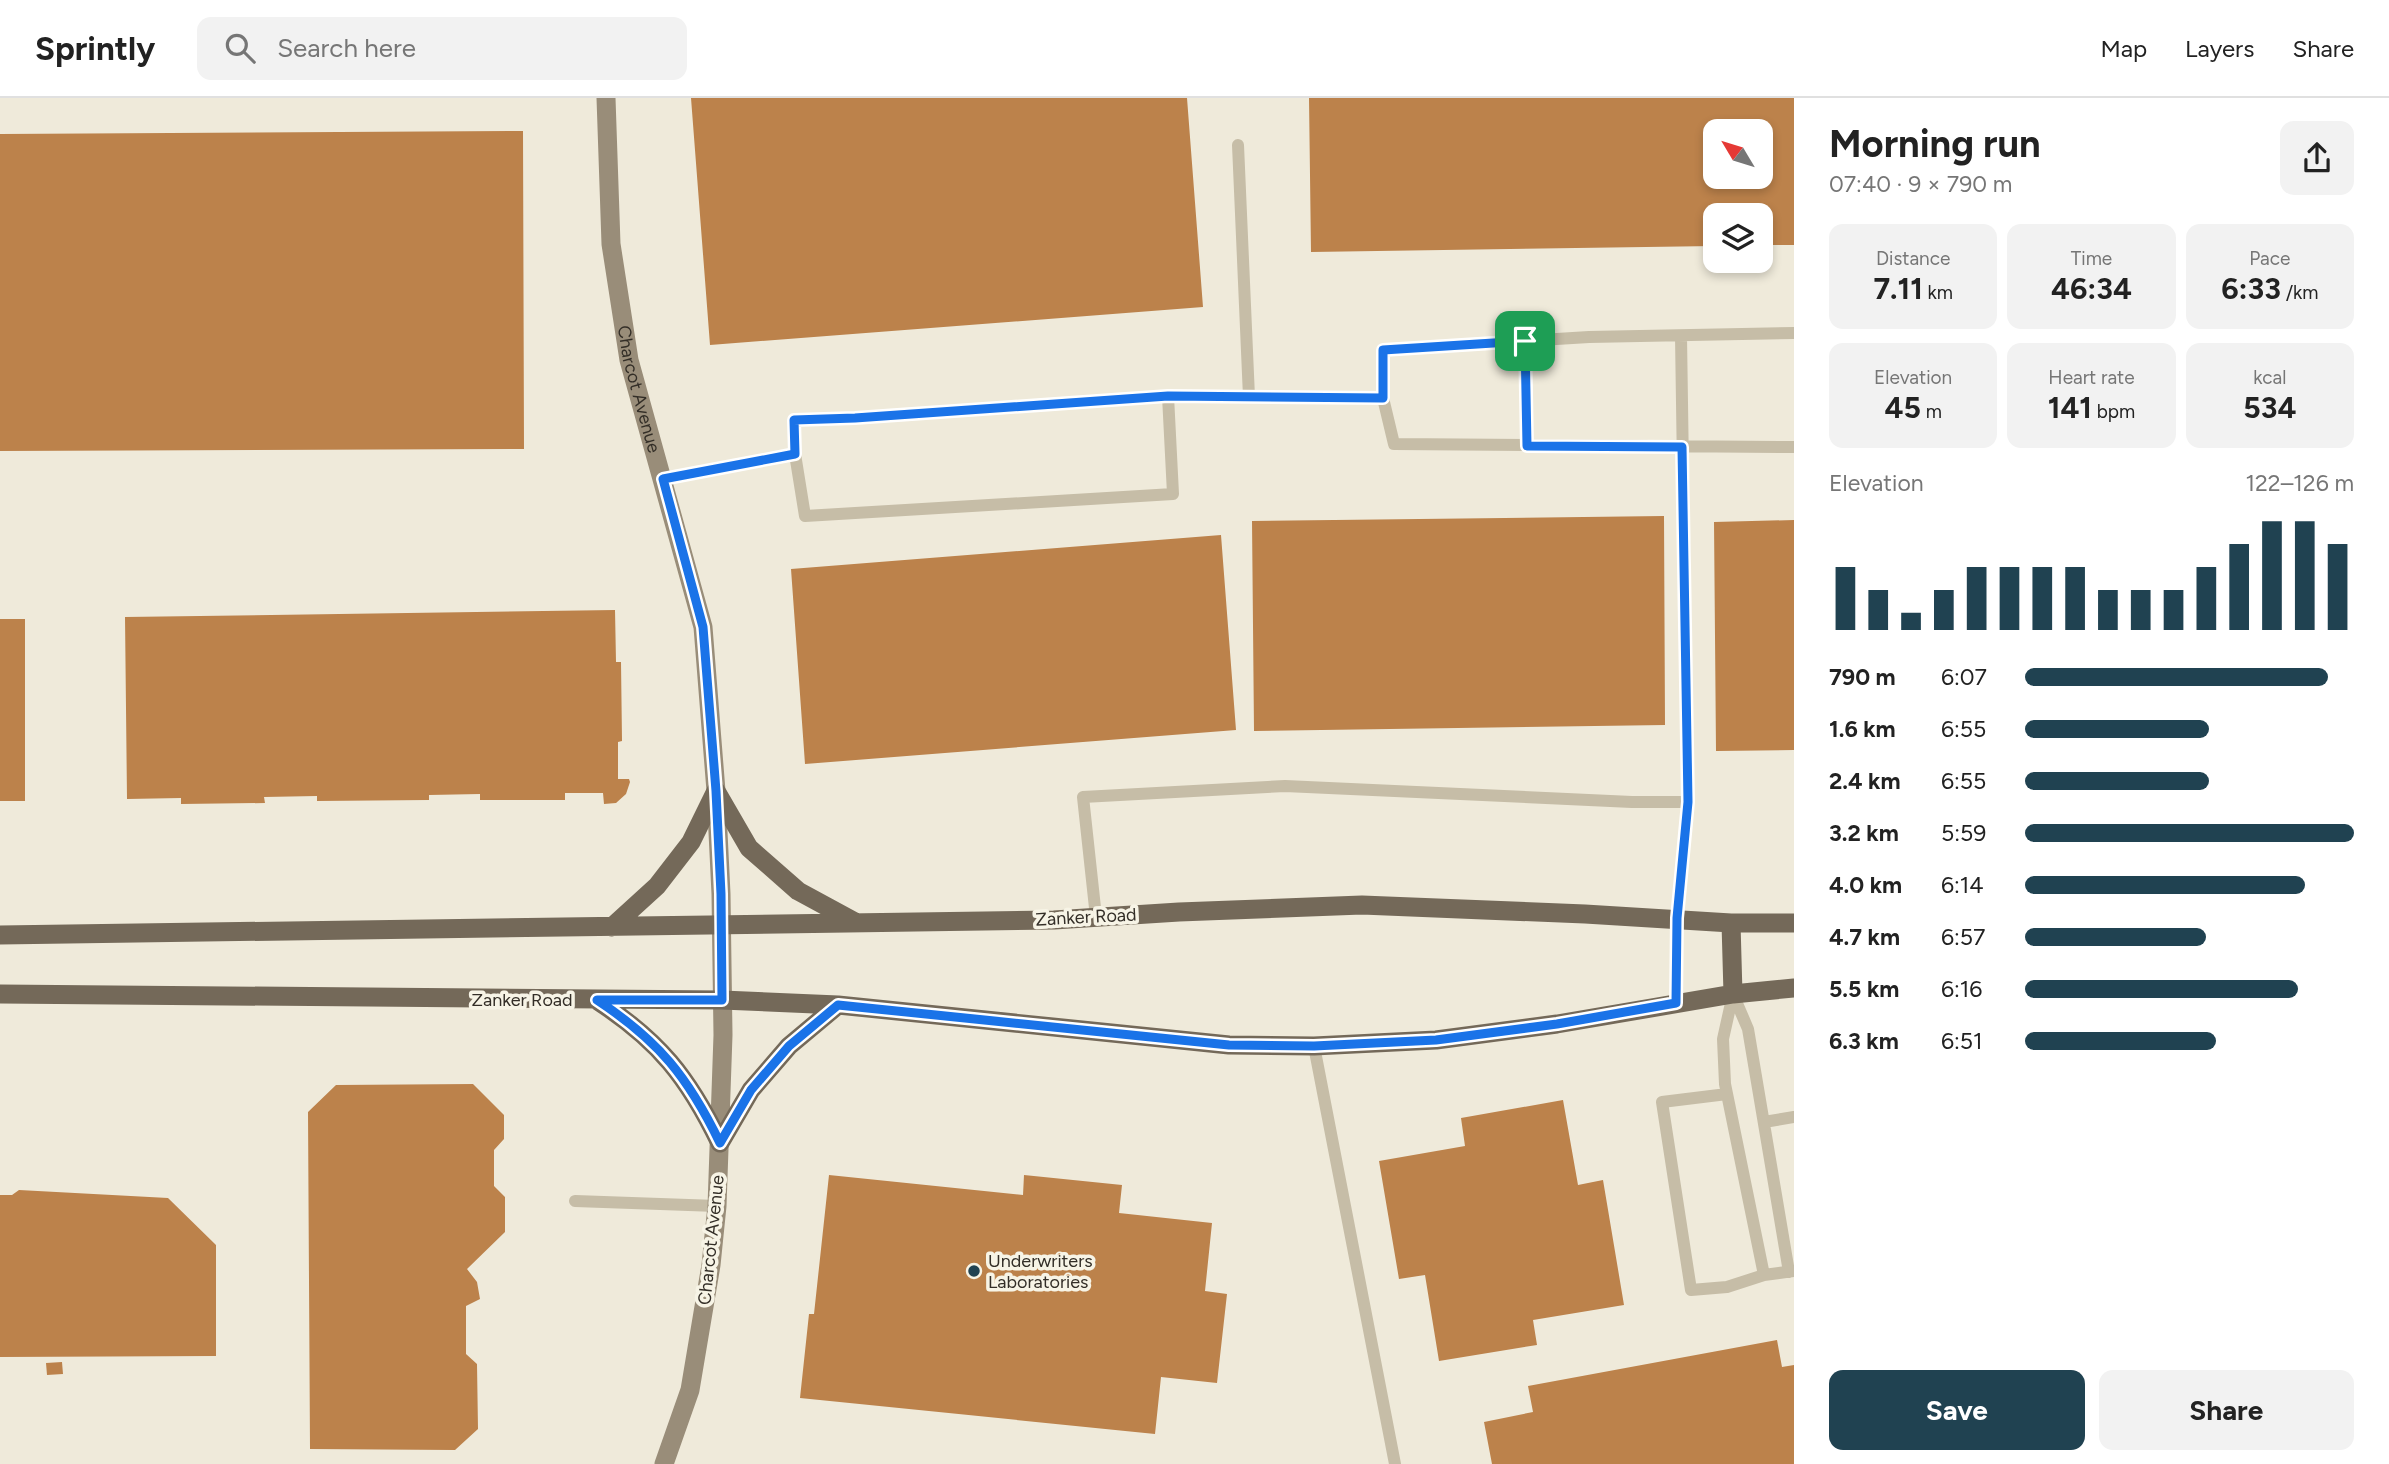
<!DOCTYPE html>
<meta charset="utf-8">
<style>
:root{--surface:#fff;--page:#f2f2f2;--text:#222;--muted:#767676;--line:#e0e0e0;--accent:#204251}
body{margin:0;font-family:Figtree,sans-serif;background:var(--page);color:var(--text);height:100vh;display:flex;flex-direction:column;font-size:26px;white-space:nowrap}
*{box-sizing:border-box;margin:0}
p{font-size:23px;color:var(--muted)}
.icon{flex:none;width:38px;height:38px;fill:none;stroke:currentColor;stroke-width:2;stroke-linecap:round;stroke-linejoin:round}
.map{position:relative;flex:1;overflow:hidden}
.panel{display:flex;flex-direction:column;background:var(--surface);width:595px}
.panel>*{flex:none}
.needle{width:46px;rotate:308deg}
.controls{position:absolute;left:1703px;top:21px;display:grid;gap:14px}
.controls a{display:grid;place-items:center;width:70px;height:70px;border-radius:14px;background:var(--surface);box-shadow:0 4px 10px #0003;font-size:35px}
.pin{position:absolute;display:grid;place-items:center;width:60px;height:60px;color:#fff;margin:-30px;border-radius:14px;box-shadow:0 4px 10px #0006}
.round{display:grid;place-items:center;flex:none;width:74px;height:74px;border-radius:14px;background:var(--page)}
.headline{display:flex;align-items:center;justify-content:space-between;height:119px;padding:0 35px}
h1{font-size:38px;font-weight:700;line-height:52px}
.stats{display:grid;grid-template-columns:repeat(3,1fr);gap:10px;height:119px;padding:7px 35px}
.stats div{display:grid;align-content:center;border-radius:14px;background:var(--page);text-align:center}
.stats b{font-size:30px;font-weight:700}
.stats small{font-size:19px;font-weight:400}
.stats p{font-size:19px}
.chart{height:196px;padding:14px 35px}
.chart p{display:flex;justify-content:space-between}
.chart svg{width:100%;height:126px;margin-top:7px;stroke:var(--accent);stroke-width:6}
.cta{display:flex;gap:14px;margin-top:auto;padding:14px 35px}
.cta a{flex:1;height:80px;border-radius:14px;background:var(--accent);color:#fff;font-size:28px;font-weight:700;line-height:80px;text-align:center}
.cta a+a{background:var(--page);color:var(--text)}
ul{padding:0 35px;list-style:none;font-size:23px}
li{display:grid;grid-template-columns:112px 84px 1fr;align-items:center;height:52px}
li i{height:18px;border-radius:9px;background:var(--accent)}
header{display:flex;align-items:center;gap:42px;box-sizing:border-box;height:98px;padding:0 35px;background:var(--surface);border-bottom:2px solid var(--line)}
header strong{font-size:33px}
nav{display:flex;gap:38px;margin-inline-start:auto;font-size:24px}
.search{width:490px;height:63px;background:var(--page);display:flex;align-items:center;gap:18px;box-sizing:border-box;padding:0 24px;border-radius:14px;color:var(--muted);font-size:26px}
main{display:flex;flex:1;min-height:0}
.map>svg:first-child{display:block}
.building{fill:#bc824b;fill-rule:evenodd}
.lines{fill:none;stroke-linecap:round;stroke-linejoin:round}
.service{stroke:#c6bda7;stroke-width:12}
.secondary{stroke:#998d79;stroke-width:19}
.primary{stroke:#746959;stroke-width:19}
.route-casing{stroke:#fff;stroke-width:14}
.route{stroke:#1a73e8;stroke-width:9}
.poi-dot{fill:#204251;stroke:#f7f4e6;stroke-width:2.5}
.labels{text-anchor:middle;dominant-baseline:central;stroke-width:7;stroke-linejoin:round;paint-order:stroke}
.street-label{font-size:18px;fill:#332e27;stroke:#f7f4e6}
.poi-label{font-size:18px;fill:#332e27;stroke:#f7f4e6;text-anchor:start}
</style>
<header>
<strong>Sprintly</strong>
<div class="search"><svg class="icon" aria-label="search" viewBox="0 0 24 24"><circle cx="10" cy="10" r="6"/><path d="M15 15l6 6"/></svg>Search here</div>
<nav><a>Map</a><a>Layers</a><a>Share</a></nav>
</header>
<main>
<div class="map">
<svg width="1794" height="1366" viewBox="0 0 1794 1366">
<rect width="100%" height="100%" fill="#efeada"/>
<path class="building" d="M691 0H1187L1203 209 710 247Z
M1309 0H1794V147H1760V117H1715V148L1311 154ZM1715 33H1760V79H1715Z
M523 33 524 351 0 353V36Z
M1664 418 1665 627 1254 633 1252 423Z
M1794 422V652L1716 653 1714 424Z
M1221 437 1236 632 805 666 791 471Z
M615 512 616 564H621L622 643 618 644V681H629L630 684 626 696 616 705 604 706 603 695H565V702H480V696L429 697V702L317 703V698L264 699 265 705 181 706V700L127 701 125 519Z
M0 521H25V703H0Z
M473 986 504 1017V1041L494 1052V1088L505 1099V1134L467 1171 477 1184 480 1201 466 1208V1256L477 1266 478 1331 455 1352 310 1351 308 1014 336 987Z
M1563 1002 1578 1087 1603 1082 1624 1207 1533 1222 1537 1247 1439 1263 1425 1177 1399 1181 1379 1063 1465 1048 1461 1020Z
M829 1077 1023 1097 1024 1077 1122 1087 1119 1115 1212 1125 1205 1193 1227 1196 1217 1285 1161 1279 1155 1336 800 1300 809 1216H814Z
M19 1092 168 1100 216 1147V1258L0 1259V1097H12Z
M1777 1242 1782 1269 1794 1267V1366H1492L1484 1324 1533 1314 1528 1288Z
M62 1264 63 1276 47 1277 46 1265Z"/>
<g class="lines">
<path class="service" d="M1238 47 1249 299
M1794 235 1589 239 1383 252V300L1394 346 1794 349
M1525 243 1527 348
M795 356 794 322 855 320 1168 298
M663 381 795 356 805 418 1173 396 1168 298 1383 300
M1096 819 1083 699 1285 688 1632 704H1688
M1733 896 1723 941 1725 986 1764 1177
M1733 896 1748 931 1789 1174
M1676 905 1677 820 1688 704 1681 238
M1314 948 1395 1366
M1727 996 1662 1004 1691 1192 1727 1189 1764 1177 1794 1173
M1764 1024 1794 1019
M575 1103 717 1108"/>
<path class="secondary" id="s1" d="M606 0 611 146 629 262 703 529 716 693 721 796 723 937 717 1108 711 1167 690 1292 664 1366"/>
<path class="primary" d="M716 693 749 750 798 793 857 825
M1731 825 1733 896
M612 829 657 788 691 744 716 693
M0 837 1054 822 1179 814 1362 807 1585 816 1731 825H1794
M0 896 722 902 838 907 1229 947 1314 948 1436 942 1557 926 1733 896 1794 890
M598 903C659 943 688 979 720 1045
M720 1045 751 992 789 948 838 907"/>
</g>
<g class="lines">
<g class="route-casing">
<path id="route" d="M1525 243 1527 348 1682 349 1688 704 1677 820 1676 905 1557 926 1436 942 1314 948 1229 947 838 907 789 948 751 992 720 1045C688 979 659 943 597 902H722L721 796 716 693 703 529 663 381 795 356 794 322 855 320 1168 298 1383 300V252Z"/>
</g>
<use href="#route" class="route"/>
</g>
<circle class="poi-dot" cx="974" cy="1173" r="7"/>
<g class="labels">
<g class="street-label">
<text stroke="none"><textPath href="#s1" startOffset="294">Charcot Avenue</textPath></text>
<text transform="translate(1086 819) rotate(-3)">Zanker Road</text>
<text x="522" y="902">Zanker Road</text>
<text transform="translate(711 1142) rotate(-84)">Charcot Avenue</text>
</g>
<g class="poi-label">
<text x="988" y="1163">Underwriters<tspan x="988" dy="21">Laboratories</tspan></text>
</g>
</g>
</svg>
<div class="controls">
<a><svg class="needle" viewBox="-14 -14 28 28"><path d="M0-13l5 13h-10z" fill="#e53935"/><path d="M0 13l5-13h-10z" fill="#767676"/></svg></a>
<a><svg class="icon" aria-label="layers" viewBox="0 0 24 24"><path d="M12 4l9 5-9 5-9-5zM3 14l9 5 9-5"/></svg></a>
</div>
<div class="pin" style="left:1525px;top:243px;background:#1e9e55"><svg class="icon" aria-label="arrive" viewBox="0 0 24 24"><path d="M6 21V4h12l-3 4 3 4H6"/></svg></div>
</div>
<section class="panel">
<div class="headline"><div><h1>Morning run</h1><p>07:40 · 9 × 790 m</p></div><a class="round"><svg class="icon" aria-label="share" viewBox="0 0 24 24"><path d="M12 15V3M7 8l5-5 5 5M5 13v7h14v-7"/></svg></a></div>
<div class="stats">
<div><p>Distance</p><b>7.11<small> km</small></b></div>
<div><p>Time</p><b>46:34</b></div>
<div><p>Pace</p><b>6:33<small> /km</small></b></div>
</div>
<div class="stats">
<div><p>Elevation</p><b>45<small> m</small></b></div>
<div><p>Heart rate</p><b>141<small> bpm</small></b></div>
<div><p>kcal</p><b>534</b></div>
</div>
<div class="chart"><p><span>Elevation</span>122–126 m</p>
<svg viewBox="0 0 160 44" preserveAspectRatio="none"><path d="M5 44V22M15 44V30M25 44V38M35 44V30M45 44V22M55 44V22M65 44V22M75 44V22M85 44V30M95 44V30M105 44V30M115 44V22M125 44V14M135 44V6M145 44V6M155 44V14"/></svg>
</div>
<ul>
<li><b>790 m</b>6:07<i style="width:92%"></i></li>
<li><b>1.6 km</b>6:55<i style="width:56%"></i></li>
<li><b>2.4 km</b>6:55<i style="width:56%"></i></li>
<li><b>3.2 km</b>5:59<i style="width:100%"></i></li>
<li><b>4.0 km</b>6:14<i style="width:85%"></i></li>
<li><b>4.7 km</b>6:57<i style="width:55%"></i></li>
<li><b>5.5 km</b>6:16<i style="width:83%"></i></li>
<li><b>6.3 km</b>6:51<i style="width:58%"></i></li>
</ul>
<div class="cta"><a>Save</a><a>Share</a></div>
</section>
</main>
